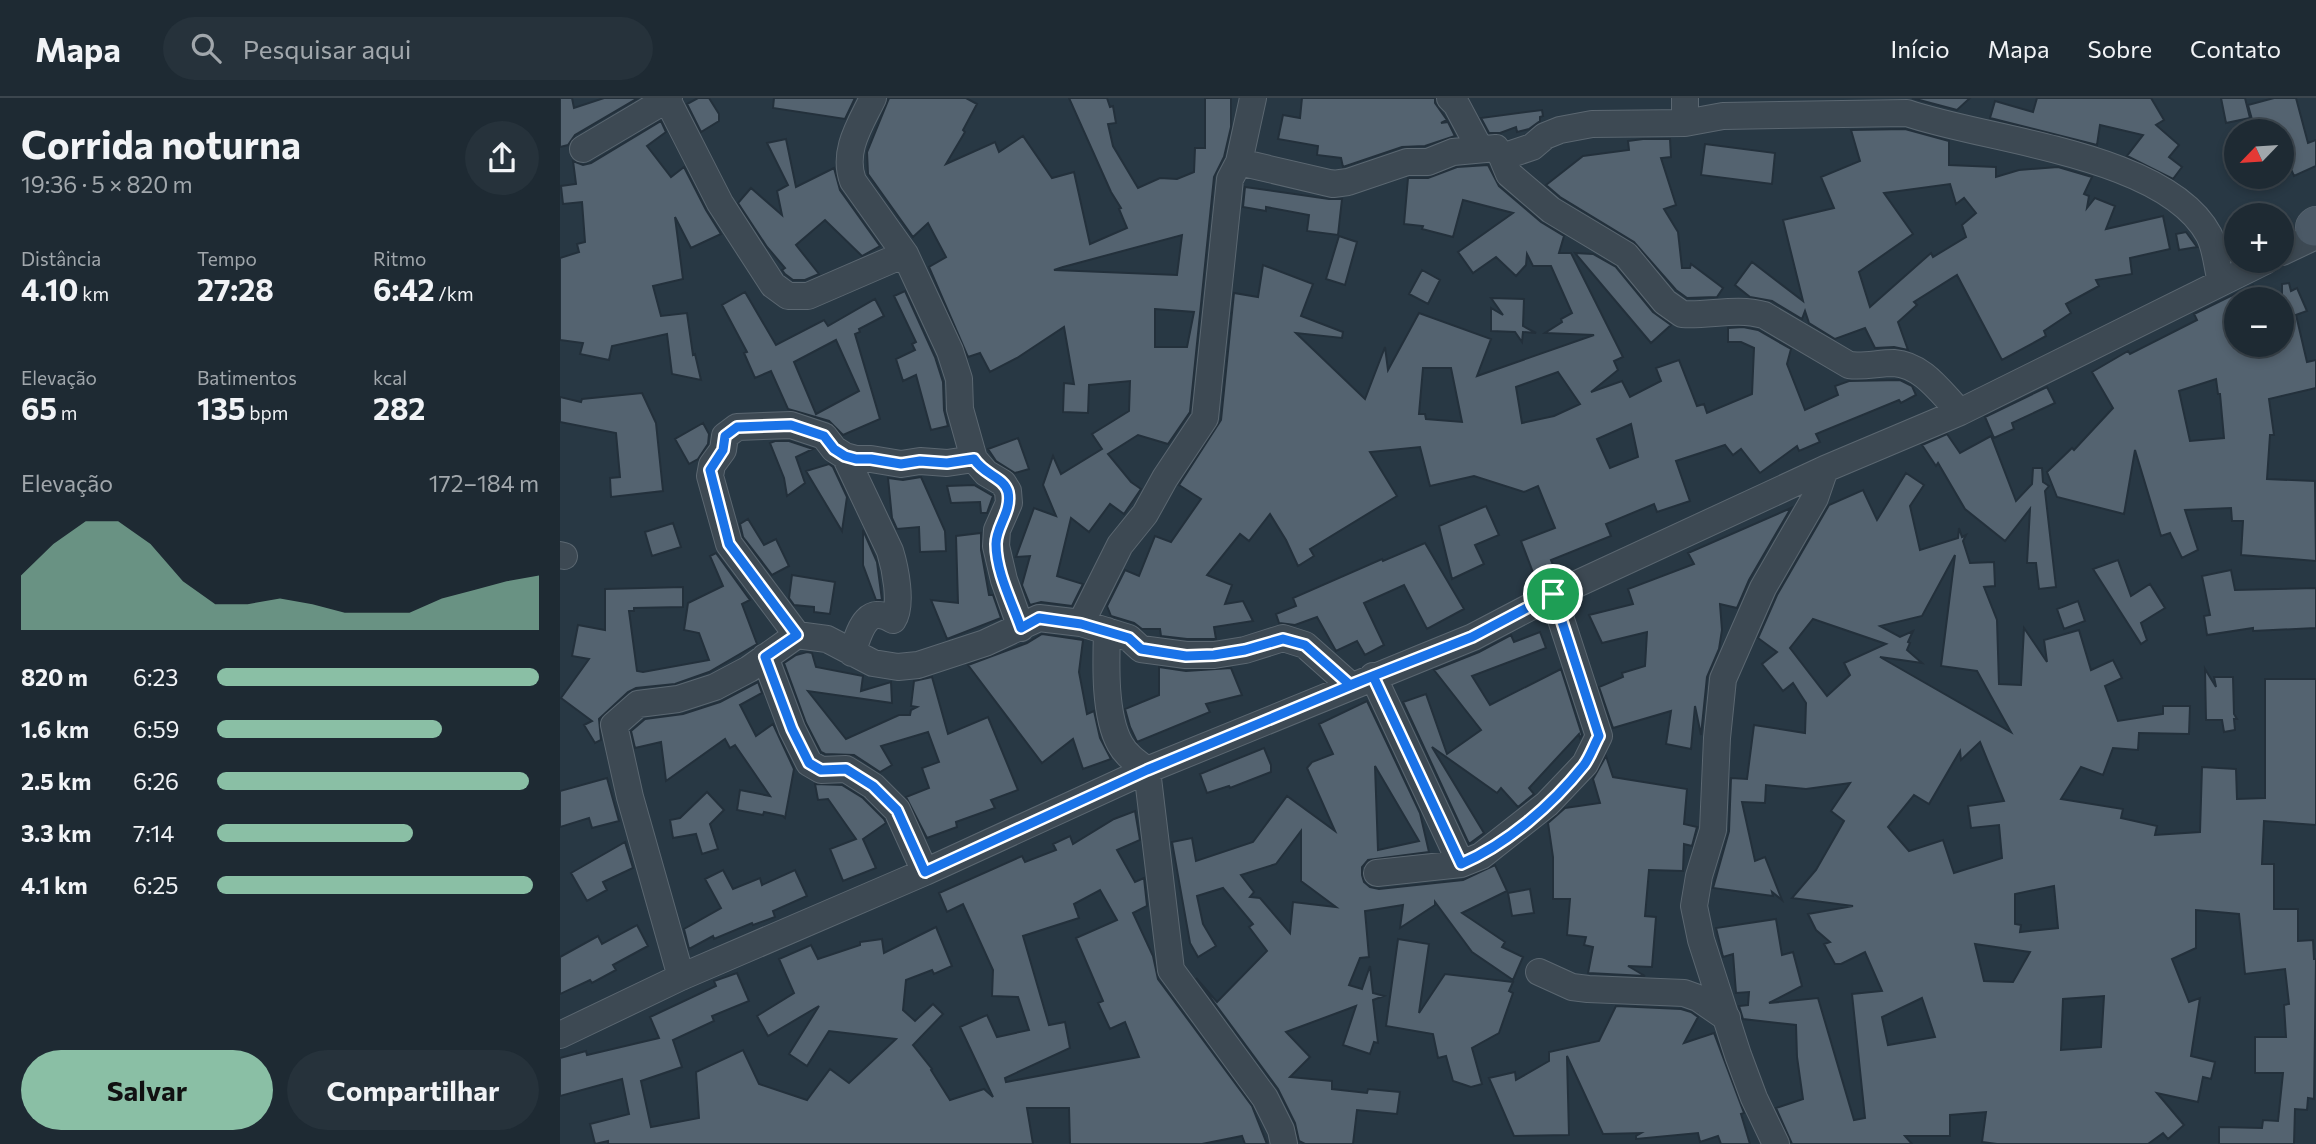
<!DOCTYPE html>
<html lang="pt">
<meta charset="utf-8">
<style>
:root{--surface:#1e2a33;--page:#26323b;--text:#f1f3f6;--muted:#a1a7ac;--line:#3c464e;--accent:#8abfa5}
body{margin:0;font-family:Commissioner,sans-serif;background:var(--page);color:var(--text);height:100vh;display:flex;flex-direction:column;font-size:26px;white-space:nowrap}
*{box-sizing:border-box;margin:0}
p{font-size:23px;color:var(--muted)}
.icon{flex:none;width:38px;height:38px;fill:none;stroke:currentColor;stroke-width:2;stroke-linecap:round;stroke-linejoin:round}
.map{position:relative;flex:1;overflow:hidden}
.sheet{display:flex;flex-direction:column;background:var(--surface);width:560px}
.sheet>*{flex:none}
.needle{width:46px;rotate:245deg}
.tools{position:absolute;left:1664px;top:21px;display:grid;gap:14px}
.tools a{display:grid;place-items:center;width:70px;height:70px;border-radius:50%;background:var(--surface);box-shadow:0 4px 10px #0003,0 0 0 2px var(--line);font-size:35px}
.pin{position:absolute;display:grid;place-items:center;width:60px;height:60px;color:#fff;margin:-30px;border:4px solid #fff;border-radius:50%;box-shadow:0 2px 7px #0007}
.round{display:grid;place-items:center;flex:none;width:74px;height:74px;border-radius:37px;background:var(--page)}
.head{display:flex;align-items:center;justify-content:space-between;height:119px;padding:0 21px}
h1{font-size:38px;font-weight:700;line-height:52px}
.metrics{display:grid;grid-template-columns:repeat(3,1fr);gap:10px;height:119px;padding:7px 21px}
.metrics div{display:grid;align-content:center}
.metrics b{font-size:30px;font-weight:700}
.metrics small{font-size:19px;font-weight:400}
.metrics p{font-size:19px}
.chart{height:196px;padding:14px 21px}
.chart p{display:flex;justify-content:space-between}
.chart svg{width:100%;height:126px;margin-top:7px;fill:var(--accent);opacity:.7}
.action{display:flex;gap:14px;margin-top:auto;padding:14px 21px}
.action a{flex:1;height:80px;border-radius:42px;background:var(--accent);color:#111;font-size:28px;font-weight:700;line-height:80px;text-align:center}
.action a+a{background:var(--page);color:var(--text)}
ul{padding:0 21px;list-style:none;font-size:23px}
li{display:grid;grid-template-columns:112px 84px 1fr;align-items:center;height:52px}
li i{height:18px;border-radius:9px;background:var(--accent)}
header{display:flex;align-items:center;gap:42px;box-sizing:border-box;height:98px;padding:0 35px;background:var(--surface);border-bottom:2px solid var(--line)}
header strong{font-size:33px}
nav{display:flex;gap:38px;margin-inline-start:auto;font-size:24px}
.search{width:490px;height:63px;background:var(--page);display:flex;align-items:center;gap:18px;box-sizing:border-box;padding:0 24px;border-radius:38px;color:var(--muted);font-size:26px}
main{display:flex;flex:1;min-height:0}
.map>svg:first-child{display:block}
.building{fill:#546370;stroke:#23303b;stroke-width:2;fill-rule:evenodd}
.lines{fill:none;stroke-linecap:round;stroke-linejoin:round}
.street-casing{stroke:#5b6771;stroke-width:28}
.secondary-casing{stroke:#5b6771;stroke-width:38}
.street{stroke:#3d4953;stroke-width:26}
.secondary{stroke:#4b5966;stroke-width:37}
.route-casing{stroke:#fff;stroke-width:14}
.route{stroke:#1a73e8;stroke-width:9}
</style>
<header>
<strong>Mapa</strong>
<div class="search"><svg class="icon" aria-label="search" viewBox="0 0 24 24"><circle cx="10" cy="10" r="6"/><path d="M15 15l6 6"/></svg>Pesquisar aqui</div>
<nav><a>Início</a><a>Mapa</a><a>Sobre</a><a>Contato</a></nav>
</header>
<main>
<section class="sheet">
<div class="head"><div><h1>Corrida noturna</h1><p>19:36 · 5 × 820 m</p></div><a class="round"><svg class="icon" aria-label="share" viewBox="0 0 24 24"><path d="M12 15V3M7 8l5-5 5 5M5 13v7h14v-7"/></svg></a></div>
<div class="metrics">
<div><p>Distância</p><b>4.10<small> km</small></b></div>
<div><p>Tempo</p><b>27:28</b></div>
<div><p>Ritmo</p><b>6:42<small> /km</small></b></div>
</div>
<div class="metrics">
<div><p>Elevação</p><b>65<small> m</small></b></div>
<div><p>Batimentos</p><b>135<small> bpm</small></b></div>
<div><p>kcal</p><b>282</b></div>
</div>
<div class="chart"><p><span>Elevação</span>172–184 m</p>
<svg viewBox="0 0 160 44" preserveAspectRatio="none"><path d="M0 44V25L10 14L20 6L30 6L40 14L50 27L60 35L70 35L80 33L90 35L100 38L110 38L120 38L130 33L140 30L150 27L160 25V44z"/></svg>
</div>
<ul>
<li><b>820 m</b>6:23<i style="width:100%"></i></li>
<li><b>1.6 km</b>6:59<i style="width:70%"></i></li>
<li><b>2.5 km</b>6:26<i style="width:97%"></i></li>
<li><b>3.3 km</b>7:14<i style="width:61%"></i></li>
<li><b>4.1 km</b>6:25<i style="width:98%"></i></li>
</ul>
<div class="action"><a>Salvar</a><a>Compartilhar</a></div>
</section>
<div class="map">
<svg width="1756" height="1046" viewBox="0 0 1756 1046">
<rect width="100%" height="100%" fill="#283844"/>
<path class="building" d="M0 0H12L14 10 44 0H78L15 37 8 47 0 49Z
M138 0H149L159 16V23L141 34 127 6Z
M214 0H295L285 21 213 10Z
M329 0H406L417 6 403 32 405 34 386 66 435 44 439 54 463 38 492 80 514 74 530 146 567 130 559 111 561 110 551 94 509 0H547L550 9 553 8 556 25 548 26 553 48 578 90 600 80 617 81 634 74 635 50H645V0H671V29L664 59 654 79 630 314 608 346 578 337 548 356 571 384 581 391 564 416 550 406 529 434 511 420 497 478 523 486 512 508 481 504 470 507 462 487 470 458 456 459 474 410 496 418 483 387 493 358 501 376 542 351 532 336 569 313 570 283 529 287 528 315 503 314 504 285 514 286 504 229 457 260 430 274 420 255 408 259 369 169 386 159 368 125 353 139 308 76 307 54ZM622 137 617 177 494 172 503 169ZM595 211 634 214 627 249H595Z
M742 0H875V5L887 22 881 25 888 24 895 38 865 48 842 49 783 69 781 60 757 57 758 48 718 41 723 17 740 20Z
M1352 0H1410L1397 12Z
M1477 0H1591L1604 22 1596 27 1619 47 1609 59 1622 69 1613 81 1567 58 1583 37 1540 27 1537 47 1430 20 1435 3 1473 14Z
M1661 0H1685L1690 20 1666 25Z
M1714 0H1736L1748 45 1756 42V68L1734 78 1722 51V33H1709L1707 26 1694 29 1688 7Z
M982 12 983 18 980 19V23L969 31 957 34 956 29 940 35H929L921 20Z
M101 23 106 34 87 48 111 79 124 69 146 112 161 136 131 150 115 119 123 181 93 188 101 218 127 215 133 257 135 256 141 282 112 276 107 236 52 248 49 262 20 256 23 245 0 242V160L19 154 17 146 25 144 22 104 3 106 1 88 16 86 13 63 23 67 31 65Z
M1345 31 1389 43V67L1436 69V79L1459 72 1498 69 1532 79 1524 96 1529 98 1527 110 1535 100 1555 108 1546 131 1603 118 1610 151 1570 160 1572 176 1536 182 1539 188 1506 206 1511 215 1484 233 1486 238 1442 262 1397 177 1354 204 1357 207 1338 224 1348 252 1334 249 1315 250 1305 230 1275 241 1249 225 1245 213 1242 221 1212 203 1190 199 1175 187 1192 164 1243 203 1223 122 1274 110 1261 79 1300 63 1291 32ZM1390 86 1396 106 1404 100 1416 115 1402 127 1406 139 1373 159 1371 155 1310 209 1299 174 1353 136 1324 95Z
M226 41 236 89 274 70 280 92 320 148 302 158 265 122 236 147 259 176 245 182H233L225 176 222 172 225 170 207 149 178 105 191 90 222 117 217 93 228 87 207 45Z
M1083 41H1110L1111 59 1101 60 1116 107 1104 111 1118 134 1122 170H1130L1131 166 1163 190 1157 199 1127 200 1116 192 1074 144 1000 99 986 87 1023 58 1069 52 1068 43Z
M1145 46 1215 55 1212 86 1141 77Z
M928 67 939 88 981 124 1004 138 999 155H1011L1063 259 1054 263 1058 272 1031 294 1062 283 1070 299 1101 283 1096 270 1119 262 1137 308 1144 306 1147 315 1192 296 1194 250 1181 244H1168V230L1183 229 1198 232 1231 251 1227 266 1245 312 1278 297 1275 288 1289 283 1340 282 1352 288 1356 297 1341 305 1339 302 1256 336 1260 344 1239 353 1237 348 1200 375 1181 351 1173 357 1165 347 1116 363 1130 403 1097 414 1094 406 1046 426 1051 438 991 462 994 469 974 477 961 443 995 430 978 388 964 394 914 378 870 388 860 349 810 354 837 398 750 451 754 458 738 468 726 442 710 416 689 443 680 436 647 477 672 487 665 506 683 503 693 523 654 529 656 541H627L601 538 600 531H582L574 525 551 518 547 508 565 472 579 478 595 438 611 444 641 401 619 387 661 322 674 195 698 199 703 167 753 186 741 218 783 234 782 240 736 235 805 301 825 249 828 272 859 215 931 241 917 278 1034 237 985 235 1002 224 1001 221 1012 215 991 168H973L967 156 966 167 956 178 936 159 913 175 898 154 953 115 903 102 893 139 862 131 863 128 844 126 848 80H868L897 69ZM863 270H891L902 324 866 321 865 316H859ZM998 274 1020 306 994 318 962 325 956 289ZM1071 326 1078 359 1050 370 1037 341Z
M685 89 769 101H782L778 137 747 133 749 117 706 109V113L683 109Z
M1626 134 1637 149 1619 152 1616 136Z
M779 138 797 144 785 187 766 181Z
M1015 155 1033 156 1056 169 1093 214 1111 227 1091 245Z
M862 172 880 182 868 206 849 196Z
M1729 185 1731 193 1737 190 1747 213 1736 217 1747 264 1756 262V290L1709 301 1714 337H1710L1707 381 1755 383 1756 463 1681 457 1683 423H1672L1671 410 1625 412 1638 452 1622 460 1610 435 1601 438 1575 352 1564 416 1497 399 1487 374 1512 350 1514 352 1553 310 1532 274 1568 253 1570 256 1637 222 1634 216 1693 187 1700 201H1676V247H1722V186ZM1656 281 1658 296H1660L1664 340 1630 343 1619 293Z
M345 193 375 259 383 284 384 312 388 328 371 332 356 277 343 283 336 261 355 252 352 246 356 244 334 198Z
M185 194 216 247 264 222 268 228 315 201 324 218 299 231 300 234 295 236 320 321 283 337 269 323 228 311 211 273 195 280 184 255 187 254 162 207ZM276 242 299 293 256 316 234 264Z
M931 200 964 201 963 228 976 235 963 234 962 244 955 234 931 233V210L943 217Z
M1487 289 1495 305 1452 325 1454 331 1434 340 1425 319Z
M82 295 96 325 103 393 51 399 50 380 60 379 56 335 0 324V299L21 304 22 301Z
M143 325 149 336 148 346 138 361 129 366 115 341Z
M1387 336 1400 355 1431 338 1456 403 1472 386 1473 370H1482L1483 384 1489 388 1485 393 1496 489 1479 491 1476 465H1467L1470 411 1445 443 1405 411 1378 365 1376 368 1362 347Z
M458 340 469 371 455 375 436 363 428 351Z
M215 343H229L253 351 236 359 245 385 227 398 224 380 210 345Z
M269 366 273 369 287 399 282 433 246 373Z
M1346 375 1364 387 1350 408 1360 452 1398 440 1399 430 1402 439 1406 437 1403 443 1410 465 1434 464 1435 488 1424 489 1437 522 1439 586 1461 587 1464 530 1487 564 1484 542 1519 532 1531 572 1553 562 1562 580 1545 588 1558 623 1603 616V608H1630L1629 636 1579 635 1578 652 1553 650 1543 677 1521 669 1501 701 1563 711 1561 720 1597 728 1595 737 1640 734 1642 669 1676 671 1677 701 1705 700V581H1756V727L1704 723 1702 766H1714V811H1738V843L1753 842 1754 861H1756L1754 1001 1748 1000 1747 1012 1735 1011 1734 1046H1659V1029L1702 1030 1703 1022 1718 1023 1723 975H1695V939H1726L1724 907 1729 906 1725 871 1685 876 1679 816 1636 812V850L1612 861 1629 904 1640 900 1631 958 1655 964 1651 981 1643 979 1638 1004 1597 995 1624 1027 1608 1041 1603 1035 1588 1046H1437L1422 1044 1426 1014 1390 1017V1038H1345L1352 1046H1232L1216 1010 1243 1001 1237 959 1236 927 1183 921 1179 908 1188 907 1189 894 1176 895 1173 856 1163 859 1156 830 1216 821 1222 857 1233 854 1242 888 1209 905 1258 900 1294 1022 1305 1020 1292 896 1322 893 1305 854 1281 866H1275L1264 846 1270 844 1256 832 1248 816 1293 808 1232 800 1256 772 1284 723 1271 713 1290 685 1246 691 1206 687 1205 705 1182 704 1195 763 1205 759 1222 802 1212 794 1213 798 1153 790 1169 733 1171 680 1187 681 1194 627 1245 635 1246 605 1233 585 1223 593 1202 566 1217 554 1198 540 1217 497 1269 407 1303 392 1317 422ZM1395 457 1381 568 1417 573 1451 634 1320 559 1362 565 1347 552 1350 545 1348 544 1353 533 1340 539 1320 528 1362 518ZM1253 521 1326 546 1284 565 1290 577 1267 598 1230 550ZM1420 644 1444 703 1408 708 1411 730 1439 727 1442 760 1394 775 1383 742 1349 753 1328 729 1354 697 1369 706 1400 653 1401 662ZM1494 788 1498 830 1460 834 1461 827 1455 826V796ZM1415 846 1470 854 1453 884 1424 883ZM1544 898 1541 949 1501 952 1503 901ZM1362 900 1375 939 1328 947 1322 919Z
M361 379 385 433 386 453 360 454 359 429 337 431 332 420 328 380 343 382Z
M414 387 433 398 427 415H421L420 404 391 405 387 388Z
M926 408 939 437 915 447 924 466 892 481 879 428Z
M1231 410 1189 482 1177 510 1160 506 1162 532 1159 551 1147 579 1141 637 1135 608 1131 651 1106 646 1111 613 1053 630 1039 589 1063 579 1062 575 1085 568 1087 534 1042 545 1029 517 1073 506 1068 491 1134 466 1128 455Z
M188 421 204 447 216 441 229 468 212 477 183 439 180 426Z
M113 425 121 449 92 458 85 434Z
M303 432 317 464 322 502H316L303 467Z
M421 435V452L429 497H433L441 520 387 541 371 502 398 505 396 438Z
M865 445 904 511 867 531 844 487 804 505 824 547 805 557 797 543 776 553 757 519 735 527 719 525 716 516 736 508 733 500 822 461 823 463Z
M156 455 190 502 182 506 197 546 149 574 115 586 76 590 68 594 39 621 41 642 35 645 24 627 32 623 1 600 29 561 12 558 18 527 45 532V491L123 489V509L74 510V513H69L77 573 83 574 149 562 139 535 124 532 128 505 163 488 150 458Z
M1558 462 1571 498 1590 486 1605 510 1581 525 1587 542 1581 546 1533 471Z
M1671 472 1675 492 1756 490V530L1693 533V530L1647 537 1644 518 1650 517 1642 478Z
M232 477 275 484 270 516 254 514V509L234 507 229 500Z
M1518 503 1525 523 1504 531 1497 511Z
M980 534 986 550 912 578 930 607 1001 571 1022 637 1020 640 1019 636 969 690 974 696 958 709 941 690 937 695 872 649 924 735 909 746 843 604 866 596 887 656 921 632 874 572 919 554 951 537 954 544Z
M482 536 523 542 519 574 527 616 534 613 540 640 551 661 523 671 513 641 482 665 408 567 467 545Z
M247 554 252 555 256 569 303 578 301 593 331 584 332 605 248 593 286 641 339 617H350L351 612 357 609 351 608 354 583 372 579 388 636 428 619 458 692 431 702 435 710 396 724 397 729 367 740 346 699 369 690 362 670 379 664 368 634 321 648 332 667 320 674 294 657 265 656 261 654 246 625 224 565 236 557Z
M599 569 626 573 671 570 682 597 646 606 650 614 577 644 570 629 565 611 599 597Z
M1645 571 1656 589 1654 579H1673L1674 616 1677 621H1674L1675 632 1664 634 1662 622H1646Z
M198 584 202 595 180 607 196 638 213 626 234 671 225 720 223 718 204 714 203 717 177 712 180 692 210 698 175 647 170 650 165 641 106 683 101 644 75 650 71 633 85 621 123 616 160 604Z
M807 603 860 715 869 754 808 762 802 769V777L804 784 810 789 819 791 903 782 935 767 947 793 902 815 945 844 942 849 963 859 953 882 912 854 875 804V807L840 830 843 807 805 813 809 859 800 860 789 887 802 891 810 868 813 895 824 898 813 902 818 945 814 944 810 956 783 947 796 908 726 934 750 959 730 979 772 983V991L807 995 808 991 840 994 837 1016 797 1012 793 1046H745L739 1043 735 1025 718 991 636 880 657 904 707 853 689 829 693 826 663 790 637 798 643 826 656 848 638 859 630 845 612 744 632 740 636 763 693 744 727 698 775 733 747 670 752 664 773 656 759 626ZM815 668 859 743 818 752ZM741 733V783L776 809 733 804 730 835 700 800 690 799 694 794 681 777 716 766Z
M704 650 711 667V674L670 690 669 688 647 695 640 676Z
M1046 658 1053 679 1127 691 1124 726 1137 729 1132 748 1124 746 1123 773 1089 772 1085 818 1096 819 1092 869 1068 868 1085 878 1028 875 1033 849 1024 847 1026 839 1007 837 1010 801H993V759L988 725 1005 710 1040 705 1033 681Z
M47 680 59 723 32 730 29 720 0 729V693Z
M255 686 282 687 303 700 324 721 326 725 303 741 316 770 283 783 270 751 296 741 268 701 258 702Z
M147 694 164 712 150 726 158 751 142 756 136 736 113 740 110 722 120 720Z
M575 713 580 742 557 752 575 784 584 780 587 808 573 815 593 858 598 881 692 1008 707 1046H685L682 1038 642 1046H510L509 1010H467L473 1046H48V1043L35 1046 30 1026 69 1016 62 981 0 998V960L26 953 27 957 99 940 90 919 156 888 154 883 177 875 189 903 152 918 154 923 113 942 122 969 81 983 91 1029 139 1020 136 974 183 952 199 986 247 1002 270 971 289 985 336 941 269 933 247 968 229 956 259 908 208 938 197 918 234 895 219 861 251 847 258 861 300 847V844L322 841 324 855 376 829 392 868 374 876 372 872 346 882 343 912 355 923 373 906 383 916 353 947 372 971 371 972 390 1002 424 991 433 999 400 929 427 917 437 939 469 932 458 899 432 898 433 872 403 806 387 814 379 795 462 758 465 764 496 752 493 746 510 738 513 746 554 721ZM540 792 557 822 516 840 543 903 538 905 550 931 565 924 579 959 446 984 445 980 510 950 505 924 489 927 463 838 519 820 514 806Z
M65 744 73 770 43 784 47 792 27 803 11 775Z
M163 772 173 791 200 780 202 787 235 772 247 798 213 813 215 819 193 827 192 825 154 841 153 838 129 851 124 831 161 810 145 781Z
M970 791 974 815 952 818 948 795Z
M77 827 88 848 53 867 56 872 32 885 30 882 0 896V859L38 838 42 846Z
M838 841 869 846 859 915 885 876 953 884 949 893 953 895 939 935 912 950 922 986 911 989 893 983 886 958 878 960 873 936 826 928Z
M1056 908 1121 911 1131 914 1138 919 1124 945 1154 935 1184 1015 1181 1016 1190 1046H1161L1158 1038 1140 1044 1138 1035 1076 1041V1038L1081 1035 1043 1036 1007 958 1009 1037 954 1038 929 980 955 974 956 982 989 963V954L1039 943Z"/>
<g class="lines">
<g class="street-casing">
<path id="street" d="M313 0C300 27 282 53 293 83L345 156 390 253 399 281 400 311 414 361 426 375 443 385 448 393 449 405 437 432 436 448 444 482 461 530
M890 0 896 6 920 51
M1125 0V25
M107 1 160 105 213 187 228 198H248L345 156
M23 51 109 0
M942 59 949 76 991 112 1066 157 1105 204 1122 216C1150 218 1176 209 1204 217L1289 267C1304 269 1318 265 1334 265 1363 267 1381 295 1400 314
M679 64 773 86 788 84 847 64H868L893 54 936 50 942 59 972 49 985 38 1000 32 1032 26 1125 25 1163 18 1347 15C1428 43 1606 56 1649 137 1656 150 1657 169 1661 184
M1722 154 1756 138
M285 358 330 453C335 469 343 507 333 522 306 506 300 532 292 555
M414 361 387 365 360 363 341 366 311 361H296L285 358 274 351 264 338 231 327 177 329 165 338 163 352 152 367 150 378 169 446 237 537 267 541 313 565 338 569 358 567 425 545 479 520 521 525 569 540 581 551 626 557H654L685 552 723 540 745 547 790 587
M0 457 4 458
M521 525 560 447 585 416 605 380 645 320 670 81 679 64 693 0
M547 533C546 565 544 617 560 646 566 657 576 664 587 672L611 872 705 1000 721 1032 724 1046
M205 559 232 631 249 665 261 672 286 671 313 688 337 712 365 774
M813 578 901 766
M817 775 901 766 921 758 987 706 1025 666 1039 638 993 497
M979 874 1012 889 1028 891 1124 895 1138 900 1167 920
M121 879 70 699 54 627 78 606 118 601 155 589 189 571 237 537
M0 937 121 879 365 774 587 672 913 539 993 497 1265 371 1400 314 1705 163
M1216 1046 1194 1000 1178 957 1141 842 1134 808 1139 778 1153 732 1157 640 1163 581 1203 490 1255 400 1265 371"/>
</g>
<g class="secondary-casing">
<path id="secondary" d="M1756 127 1754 129H1756"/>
</g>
<use href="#street" class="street"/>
<use href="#secondary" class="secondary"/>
</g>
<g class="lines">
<g class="route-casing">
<path id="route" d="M993 496 912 539 790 587 745 547 723 541 685 552 654 557 626 558 581 551 569 540 521 526 479 520 461 530C452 504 436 474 436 446 436 428 452 414 448 394 444 379 424 377 414 361L387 365 360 363 341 366 311 361H296L285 358 274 351 264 338 231 327 177 329 165 338 163 352 150 372 169 446 237 537 205 559 232 631 249 665 261 672 286 671 313 688 337 712 365 774 587 672 813 578 901 766C947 746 992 707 1024 667 1030 659 1034 647 1039 638L993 496"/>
</g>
<use href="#route" class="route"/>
</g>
</svg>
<div class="tools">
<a><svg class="needle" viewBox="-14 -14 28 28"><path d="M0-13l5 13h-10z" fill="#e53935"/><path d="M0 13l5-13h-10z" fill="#a1a7ac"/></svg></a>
<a>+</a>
<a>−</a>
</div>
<div class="pin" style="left:993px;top:496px;background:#1e9e55"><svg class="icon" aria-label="arrive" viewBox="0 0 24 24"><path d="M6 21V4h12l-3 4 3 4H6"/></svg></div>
</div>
</main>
